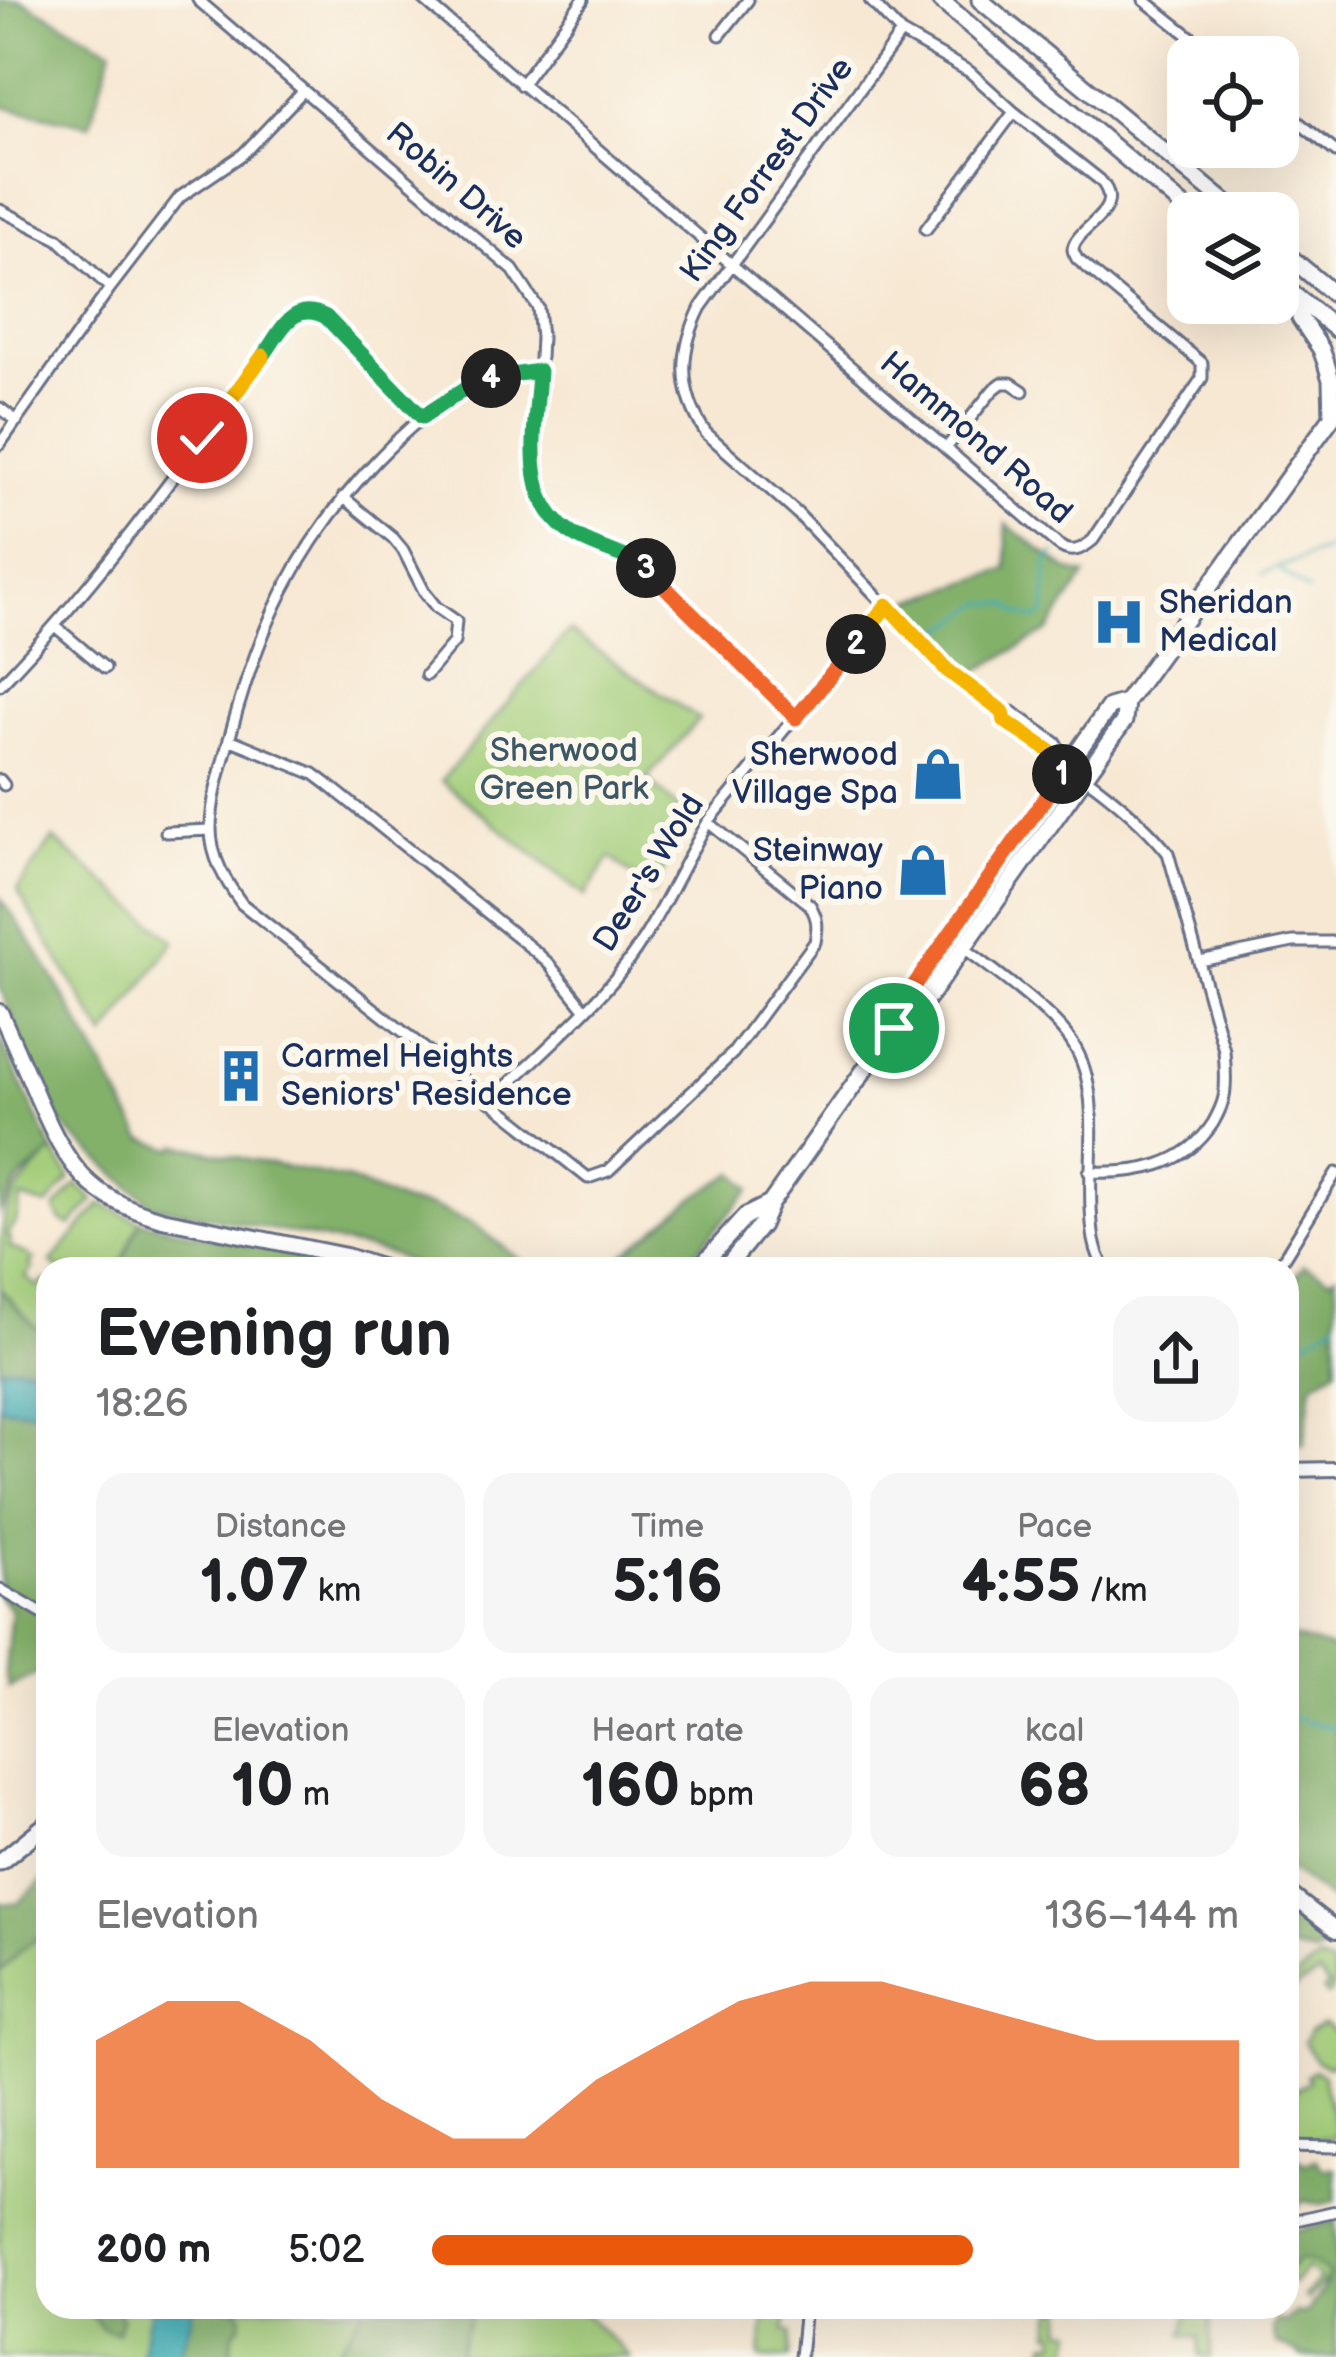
<!DOCTYPE html>
<meta charset="utf-8">
<style>
:root{--surface:#fff;--page:#f6f6f6;--text:#202124;--muted:#757577;--accent:#ea580c}
body{margin:0;font-family:"Balsamiq Sans",sans-serif;background:var(--page);color:var(--text);height:100vh;display:flex;flex-direction:column;font-size:45px;white-space:nowrap}
*{box-sizing:border-box;margin:0}
p{font-size:39px;color:var(--muted)}
.icon{flex:none;width:66px;height:66px;fill:none;stroke:currentColor;stroke-width:2;stroke-linecap:round;stroke-linejoin:round}
.map{position:relative;flex:1;overflow:hidden}
.side{position:absolute;left:36px;top:1257px;width:1263px;height:1062px;display:flex;flex-direction:column;background:var(--surface);border-radius:36px;box-shadow:0 12px 48px #0002}
.side>*{flex:none}
.fabs{position:absolute;left:1167px;top:36px;display:grid;gap:24px}
.fabs a{display:grid;place-items:center;width:132px;height:132px;border-radius:24px;background:var(--surface);box-shadow:0 12px 48px #0002;font-size:60px}
.pin{position:absolute;display:grid;place-items:center;width:102px;height:102px;color:#fff;margin:-51px;border:6px solid #fff;border-radius:50%;box-shadow:0 3px 12px #0007}
.km{position:absolute;width:60px;height:60px;margin:-30px;border-radius:50%;background:#222;color:#fff;font-size:33px;line-height:60px;text-align:center}
.round{display:grid;place-items:center;flex:none;width:126px;height:126px;border-radius:36px;background:var(--page)}
.headline{display:flex;align-items:center;justify-content:space-between;height:204px;padding:0 60px}
h1{font-size:66px;font-weight:800;line-height:90px}
.figures{display:grid;grid-template-columns:repeat(3,1fr);gap:18px;height:204px;padding:12px 60px}
.figures div{display:grid;align-content:center;border-radius:30px;background:var(--page);text-align:center}
.figures b{font-size:60px;font-weight:800}
.figures small{font-size:33px;font-weight:400}
.figures p{font-size:33px}
.chart{height:336px;padding:24px 60px}
.chart p{display:flex;justify-content:space-between}
.chart svg{width:100%;height:216px;margin-top:12px;fill:var(--accent);opacity:.7}
ul{padding:0 60px;list-style:none;font-size:39px}
li{display:grid;grid-template-columns:192px 144px 1fr;align-items:center;height:90px}
li i{height:30px;border-radius:15px;background:var(--accent)}
.map>svg:first-child{display:block}
.green{fill:#a4ce7b;stroke:#607e6c;stroke-width:3}
.forest{fill:#83b16b;stroke:#4f7064;stroke-width:3}
.water{fill:#3daeb6;stroke:#2c6e8a;stroke-width:3}
.lines{fill:none;stroke-linecap:round;stroke-linejoin:round}
.stream{stroke:#3daeb6;stroke-width:3}
.minor-casing{stroke:#687087;stroke-width:15}
.tertiary-casing{stroke:#687087;stroke-width:18}
.secondary-casing{stroke:#687087;stroke-width:20}
.primary-casing{stroke:#687087;stroke-width:21}
.minor{stroke:#fff;stroke-width:9}
.tertiary{stroke:#fff;stroke-width:12}
.secondary{stroke:#fff;stroke-width:14}
.primary{stroke:#fff;stroke-width:15}
.split-1-casing{stroke:#fff;stroke-width:24}
.split-2-casing{stroke:#fff;stroke-width:24}
.split-3-casing{stroke:#fff;stroke-width:24}
.split-4-casing{stroke:#fff;stroke-width:24}
.split-5-casing{stroke:#fff;stroke-width:24}
.split-6-casing{stroke:#fff;stroke-width:24}
.split-1{stroke:#f0652b;stroke-width:15}
.split-2{stroke:#f5b400;stroke-width:15}
.split-3{stroke:#f0652b;stroke-width:15}
.split-4{stroke:#22a559;stroke-width:15}
.split-5{stroke:#22a559;stroke-width:15}
.split-6{stroke:#f5b400;stroke-width:15}
.labels{text-anchor:middle;dominant-baseline:central;stroke-width:12;stroke-linejoin:round;paint-order:stroke}
.street-label{font-size:33px;fill:#1b2f5e;stroke:#fbf7ec}
.poi-label{font-size:33px;fill:#1b2f5e;stroke:#fbf7ec;text-anchor:start}
.park-label{font-size:33px;fill:#3d5765;stroke:#fbf7ec}
</style>
<div class="map">
<svg width="1336" height="2357" viewBox="0 0 1336 2357">
<rect width="100%" height="100%" fill="#fbf7ec"/>
<filter id="ink" filterUnits="userSpaceOnUse"><feTurbulence type="fractalNoise" baseFrequency=".00833" numOctaves="2"/><feDisplacementMap in="SourceGraphic" scale="24" xChannelSelector="R" yChannelSelector="G"/><feConvolveMatrix kernelMatrix="1 2 1 2 8 2 1 2 1" color-interpolation-filters="sRGB"/></filter>
<filter id="wash" filterUnits="userSpaceOnUse"><feTurbulence type="fractalNoise" baseFrequency=".004" numOctaves="4" result="noise"/><feDisplacementMap in="SourceGraphic" scale="48" xChannelSelector="R" yChannelSelector="G"/><feGaussianBlur stdDeviation="2.7" result="paint"/><feColorMatrix in="noise" values="0 0 0 0 0 0 0 0 0 0 0 0 0 0 0 0 0 1.4 0 .05"/><feComposite in="paint" operator="in"/></filter>
<g filter="url(#wash)">
<rect width="100%" height="100%" fill="#f7e8d3"/>
<path class="green" d="M569 631 699 719 647 778 691 820 672 850 654 893 610 857 585 896 441 781Z
M53 839 175 941 105 1037 17 890Z
M53 1151 70 1177 69 1180 47 1206 21 1198 16 1222 7 1234 10 1240 9 1247 27 1254 34 1260 30 1264 33 1268 26 1277 38 1287 44 1281H48V1332L36 1328 0 1289C0 1215 0 1203 53 1151Z
M77 1184 94 1200 70 1226 60 1220 55 1209Z
M101 1204 140 1221 119 1269H58L51 1262Z
M48 1920V2307H365L334 2357H0V1948Z
M1318 1960 1330 1965 1334 1980 1332 1992 1327 1996 1323 1991 1328 1987 1319 1974 1305 1983 1303 1982 1287 1996V1985Z
M1325 2025 1336 2033V2063L1327 2066 1316 2062 1304 2042 1309 2032Z
M1313 2070 1323 2074C1324 2099 1336 2115 1336 2137L1305 2139 1287 2136V2078L1296 2090 1309 2081 1306 2075Z
M1299 2259 1311 2261 1330 2275 1307 2300 1304 2297 1319 2279 1307 2268 1293 2283 1287 2278V2271Z
M475 2307H578L629 2357H460L464 2334Z
M1188 2307H1210L1211 2357 1200 2356 1199 2337 1183 2335Z
M765 2308 788 2315 785 2330 792 2332 790 2357H761Z
M1054 2309 1065 2310 1063 2329 1074 2330 1069 2357H1052L1044 2350 1047 2342H1055L1056 2333H1051Z"/>
<path class="forest" d="M0 0H21L112 49 90 125 0 106Z
M1006 524 1069 571 1086 575 1048 631 972 674 905 603 1008 569Z
M0 898C57 972 96 1058 143 1139L174 1149 178 1145 349 1180 404 1203 432 1207 474 1224 532 1269H422L395 1256 374 1250 152 1205 76 1139 47 1109 0 987Z
M0 1038 53 1151 19 1180 0 1214Z
M735 1173 751 1189 681 1269H606L698 1195Z
M140 1221 359 1269H119Z
M1304 1265 1331 1278 1336 1274V1369L1312 1384 1304 1444 1287 1446V1288Z
M0 1289 36 1328 48 1332V1368H0Z
M0 1407 48 1413V1667L9 1688 5 1674 11 1611 0 1598Z
M1287 1636 1336 1650V1904L1287 1868Z
M48 1876V1932L22 1949 0 1973V1903L17 1904Z
M1287 1904 1331 1939 1329 1946 1315 1954 1287 1949Z
M1290 2157H1296L1306 2164 1316 2159 1324 2169 1336 2168V2201L1322 2204 1303 2201 1287 2215V2159Z
M1336 2221V2357H1299L1298 2354 1276 2343 1272 2327 1276 2320 1284 2322 1295 2313 1305 2314C1315 2303 1324 2289 1329 2275L1311 2261 1300 2259 1287 2271V2232Z
M85 2307 118 2310 122 2319 117 2332 102 2328Z
M194 2307H235L243 2315 241 2325 233 2334 231 2357H180Z
M365 2307H475L464 2334 459 2357H334Z"/>
<path class="water" d="M14 1366 48 1368V1413L0 1407V1368Z
M152 2307H194L180 2357H139Z"/>
<g class="lines">
<path class="stream" d="M1281 571 1308 591
M1262 574 1336 546
M941 632 983 603 1008 604 1017 612 1036 619 1045 614 1047 563 1055 553
M140 1269 143 1266
M1287 1354 1336 1321
M1287 1717 1336 1728"/>
</g>
</g>
<g filter="url(#ink)">
<g class="lines">
<g class="minor-casing">
<path id="minor" d="M198 0 513 270 538 308 541 337 535 468 543 502 555 520 571 534 633 559 660 579 796 718
M424 0 1057 544C1071 555 1081 550 1093 540L1202 378V363L1077 259C1076 256 1073 253 1073 249 1076 226 1129 212 1100 180L1014 112 970 72 901 33 870 0
M1144 0 1216 57
M901 33 701 307C679 351 678 391 706 433L798 514 947 670 1003 712 1005 721C1060 760 1126 800 1168 853L1224 1050C1225 1066 1227 1081 1224 1097 1222 1107 1218 1114 1213 1123 1185 1167 1137 1174 1089 1172
M720 35 748 0
M521 85 583 0
M1278 106 1336 152
M0 210 58 239 110 288
M926 229 1014 112
M539 371C514 374 490 376 468 387 433 405 403 433 376 461 295 548 259 626 229 740 221 768 211 801 211 829 211 858 226 882 242 904L588 1178 608 1171 733 1053 815 942C818 926 818 919 810 905L708 822
M0 408 17 421
M0 444 110 288 180 197 243 154 303 91
M947 447 993 390 1002 383H1011L1023 391
M343 497 393 538 403 550 425 593 436 607 456 621 454 642 426 675
M56 627 105 668
M0 685C109 572 198 443 292 317 306 308 312 310 326 317L422 417
M1003 712H1012L1056 743 1067 762
M229 739 314 774 326 783 536 952 549 964 585 1009
M0 780 4 785
M166 832 211 830
M963 947C994 971 1053 1012 1073 1044 1102 1090 1088 1156 1091 1208 1092 1228 1093 1252 1106 1269
M1200 961 1293 942H1336
M490 1102C528 1065 570 1029 605 990 650 941 675 878 708 822L887 605
M1277 1269 1336 1173
M0 1589 48 1617
M1287 2146 1336 2147
M1287 2222 1336 2211
M800 2357 805 2307"/>
</g>
<g class="tertiary-casing">
<path id="tertiary" d="M1287 1470 1336 1469"/>
</g>
<g class="secondary-casing">
<path id="secondary" d="M0 1012C13 1041 26 1070 38 1099 68 1167 87 1198 162 1219L346 1256 386 1269
M1287 1892 1336 1930"/>
</g>
<g class="primary-casing">
<path id="primary" d="M940 0 1191 213
M980 0 1238 213
M1278 247 1336 296
M1278 282 1336 329
M894 1028 917 1013 1124 721 1126 702 1332 417 1331 380 1326 363 1321 349 1300 318 1298 298
M698 1269 746 1216 770 1204
M725 1269 761 1225 770 1204 894 1028 899 1007 1109 707 1126 702
M0 1862 48 1823"/>
</g>
<use href="#minor" class="minor"/>
<use href="#tertiary" class="tertiary"/>
<use href="#secondary" class="secondary"/>
<use href="#primary" class="primary"/>
</g>
</g>
<g class="lines" filter="url(#ink)">
<g class="split-1-casing">
<path id="split-1" d="M894 1028 899 1007 1062 774"/>
</g>
<g class="split-2-casing">
<path id="split-2" d="M856 644 887 605 947 670 1003 712 1005 721 1069 764 1062 774"/>
</g>
<g class="split-3-casing">
<path id="split-3" d="M646 568 796 718 856 644"/>
</g>
<g class="split-4-casing">
<path id="split-4" d="M491 378 539 371C537 423 518 497 569 532 592 548 622 552 646 568"/>
</g>
<g class="split-5-casing">
<path id="split-5" d="M263 356C281 332 292 299 326 317L422 417 468 387 491 378"/>
</g>
<g class="split-6-casing">
<path id="split-6" d="M202 438 263 356"/>
</g>
<use href="#split-1" class="split-1"/>
<use href="#split-2" class="split-2"/>
<use href="#split-3" class="split-3"/>
<use href="#split-4" class="split-4"/>
<use href="#split-5" class="split-5"/>
<use href="#split-6" class="split-6"/>
</g>
<defs>
<g id="hospital-bare" transform="scale(4.14)"><path d="M-5-5h3v3.5h4V-5h3V5h-3V1.5h-4V5h-3Z" fill="#1f6fb2" stroke="#fbf7ec" stroke-width="2.5" paint-order="stroke"/></g>
<g id="shop-bare" transform="scale(4.14)"><path d="M-5-2.5h2.3a2.7 3.5 0 0 1 5.4 0H5L5.5 6h-11ZM-1.5-2.5h3a1.5 2.3 0 0 0-3 0Z" fill="#1f6fb2" stroke="#fbf7ec" stroke-width="2.5" paint-order="stroke"/></g>
<g id="building-bare" transform="scale(4.14)"><path d="M-4-6H4V6H1V3H-1V6H-4ZM-2.5-4.3h1.7v1.8h-1.7ZM.8-4.3h1.7v1.8H.8ZM-2.5-1h1.7V.8h-1.7ZM.8-1h1.7V.8H.8Z" fill="#1f6fb2" stroke="#fbf7ec" stroke-width="2.5" paint-order="stroke"/></g>
</defs>
<g fill-rule="evenodd">
<use href="#hospital-bare" x="1119" y="622"/>
<use href="#shop-bare" x="938" y="774"/>
<use href="#shop-bare" x="923" y="870"/>
<use href="#building-bare" x="241" y="1076"/>
</g>
<g class="labels">
<g class="street-label">
<text transform="translate(767 170) rotate(-54)">King Forrest Drive</text>
<text transform="translate(456 186) rotate(41)">Robin Drive</text>
<text transform="translate(976 438) rotate(41)">Hammond Road</text>
<text transform="translate(649 873) rotate(-58)">Deer's Wold</text>
</g>
<g class="poi-label">
<text x="1159" y="603">Sheridan<tspan x="1159" dy="38">Medical</tspan></text>
<text x="898" y="755" text-anchor="end">Sherwood<tspan x="898" dy="38">Village Spa</tspan></text>
<text x="883" y="851" text-anchor="end">Steinway<tspan x="883" dy="38">Piano</tspan></text>
<text x="281" y="1057">Carmel Heights<tspan x="281" dy="38">Seniors' Residence</tspan></text>
</g>
<g class="park-label">
<text x="564" y="751">Sherwood<tspan x="564" dy="38">Green Park</tspan></text>
</g>
</g>
</svg>
<div class="fabs">
<a><svg class="icon" aria-label="locate" viewBox="0 0 24 24"><circle cx="12" cy="12" r="6"/><path d="M12 2v4M12 18v4M2 12h4M18 12h4"/></svg></a>
<a><svg class="icon" aria-label="layers" viewBox="0 0 24 24"><path d="M12 4l9 5-9 5-9-5zM3 14l9 5 9-5"/></svg></a>
</div>
<div class="pin" style="left:894px;top:1028px;background:#1e9e55"><svg class="icon" aria-label="arrive" viewBox="0 0 24 24"><path d="M6 21V4h12l-3 4 3 4H6"/></svg></div>
<div class="pin" style="left:202px;top:438px;background:#d93025"><svg class="icon" aria-label="check" viewBox="0 0 24 24"><path d="M5 12l5 5 9-10"/></svg></div>
<b class="km" style="left:1062px;top:774px">1</b>
<b class="km" style="left:856px;top:644px">2</b>
<b class="km" style="left:646px;top:568px">3</b>
<b class="km" style="left:491px;top:378px">4</b>
<section class="side">
<div class="headline"><div><h1>Evening run</h1><p>18:26</p></div><a class="round"><svg class="icon" aria-label="share" viewBox="0 0 24 24"><path d="M12 15V3M7 8l5-5 5 5M5 13v7h14v-7"/></svg></a></div>
<div class="figures">
<div><p>Distance</p><b>1.07<small> km</small></b></div>
<div><p>Time</p><b>5:16</b></div>
<div><p>Pace</p><b>4:55<small> /km</small></b></div>
</div>
<div class="figures">
<div><p>Elevation</p><b>10<small> m</small></b></div>
<div><p>Heart rate</p><b>160<small> bpm</small></b></div>
<div><p>kcal</p><b>68</b></div>
</div>
<div class="chart"><p><span>Elevation</span>136–144 m</p>
<svg viewBox="0 0 160 44" preserveAspectRatio="none"><path d="M0 44V18L10 10L20 10L30 18L40 30L50 38L60 38L70 26L80 18L90 10L100 6L110 6L120 10L130 14L140 18L150 18L160 18V44z"/></svg>
</div>
<ul>
<li><b>200 m</b>5:02<i style="width:67%"></i></li>
</ul>
</section>
</div>
